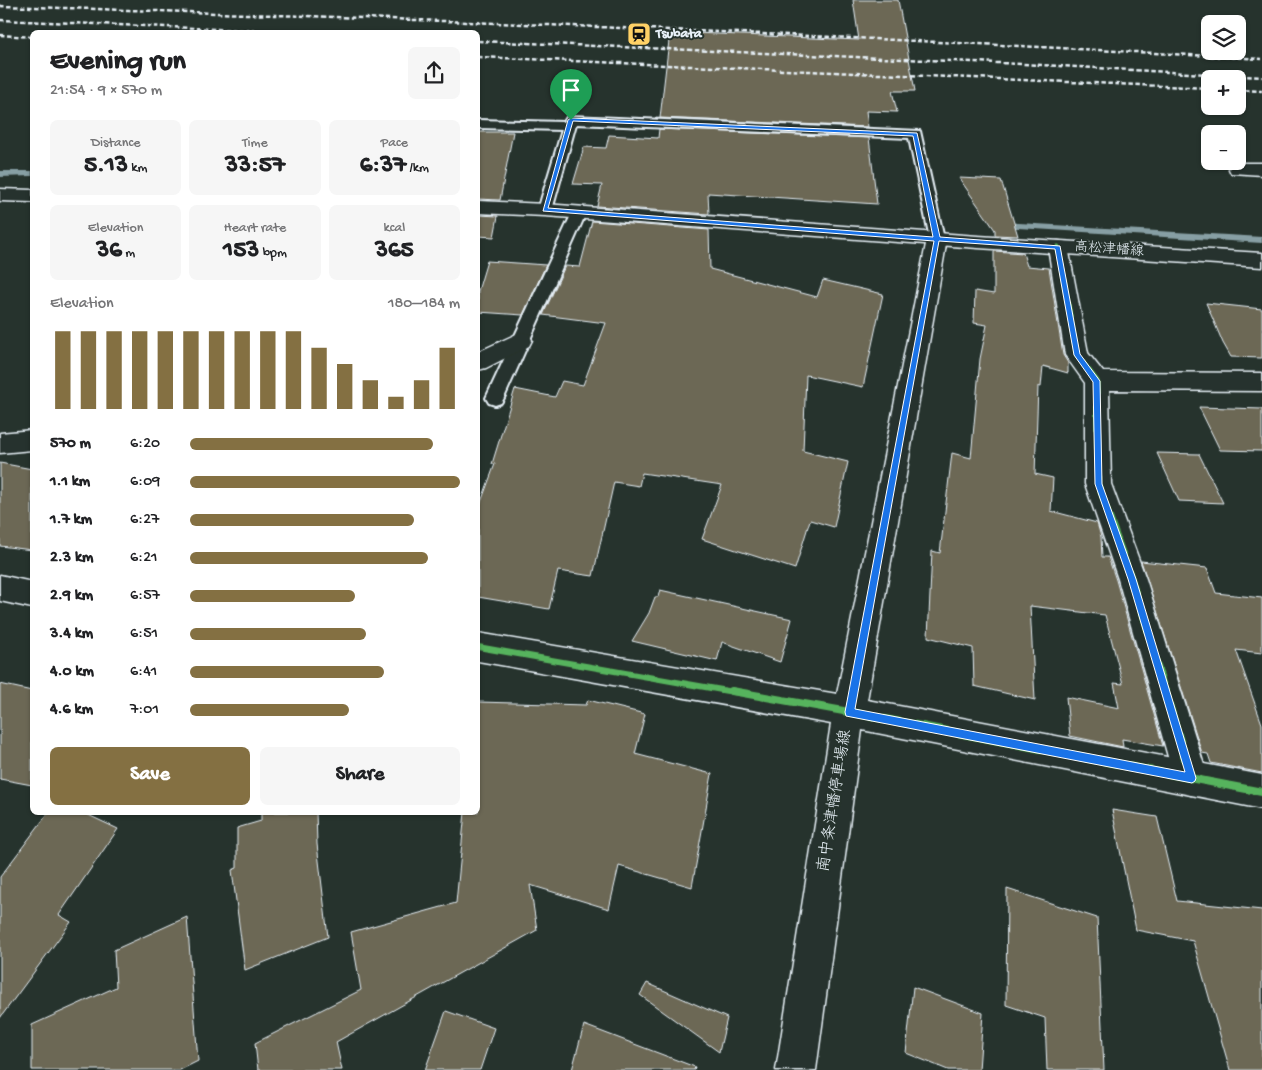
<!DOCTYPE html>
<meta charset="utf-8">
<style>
:root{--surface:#fff;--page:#f6f6f6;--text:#202124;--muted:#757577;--accent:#847042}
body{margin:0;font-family:"Gochi Hand","Klee One",sans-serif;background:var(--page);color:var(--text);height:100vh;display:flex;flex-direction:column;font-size:19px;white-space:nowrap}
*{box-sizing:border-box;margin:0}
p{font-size:16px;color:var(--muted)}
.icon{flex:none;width:28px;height:28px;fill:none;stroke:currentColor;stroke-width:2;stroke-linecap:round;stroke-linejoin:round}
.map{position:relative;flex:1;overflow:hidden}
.panel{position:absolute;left:30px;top:30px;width:450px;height:785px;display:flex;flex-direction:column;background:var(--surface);border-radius:8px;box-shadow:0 1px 4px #0004}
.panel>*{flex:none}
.buttons{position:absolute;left:1201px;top:15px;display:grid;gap:10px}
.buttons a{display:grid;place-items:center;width:45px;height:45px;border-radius:8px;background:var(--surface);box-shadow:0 1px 4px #0004;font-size:25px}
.pin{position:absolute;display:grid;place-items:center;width:42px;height:42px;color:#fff;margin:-51px -21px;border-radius:50% 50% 50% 0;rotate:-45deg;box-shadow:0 0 5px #0007}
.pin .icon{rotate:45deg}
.round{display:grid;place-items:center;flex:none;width:52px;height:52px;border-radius:8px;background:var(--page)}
.headline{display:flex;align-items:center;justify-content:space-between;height:85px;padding:0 20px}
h1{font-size:28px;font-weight:800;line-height:38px}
.metrics{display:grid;grid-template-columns:repeat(3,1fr);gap:8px;height:85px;padding:5px 20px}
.metrics div{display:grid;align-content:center;border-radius:8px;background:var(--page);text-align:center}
.metrics b{font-size:25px;font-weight:800}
.metrics small{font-size:14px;font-weight:400}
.metrics p{font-size:14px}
.chart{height:140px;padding:10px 20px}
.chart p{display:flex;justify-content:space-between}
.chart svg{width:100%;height:90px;margin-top:5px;stroke:var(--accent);stroke-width:6}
.primary-button{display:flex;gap:10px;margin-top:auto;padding:10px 20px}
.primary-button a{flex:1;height:58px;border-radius:8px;background:var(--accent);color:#fff;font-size:20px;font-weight:800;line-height:58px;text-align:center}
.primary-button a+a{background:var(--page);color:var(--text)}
ul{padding:0 20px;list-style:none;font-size:16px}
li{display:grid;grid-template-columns:80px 60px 1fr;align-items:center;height:38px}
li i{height:12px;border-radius:6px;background:var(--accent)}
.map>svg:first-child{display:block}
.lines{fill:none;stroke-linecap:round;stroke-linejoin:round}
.stream{fill:#879fa4;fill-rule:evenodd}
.building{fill:#6c6855;stroke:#e8f1f8}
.lane-casing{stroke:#e8f1f8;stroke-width:4}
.street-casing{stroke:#e8f1f8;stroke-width:3}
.secondary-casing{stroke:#e8f1f8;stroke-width:3}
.primary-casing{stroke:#e8f1f8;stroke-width:3}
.lane{fill:#26332d;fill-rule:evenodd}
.street{fill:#26332d;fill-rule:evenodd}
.secondary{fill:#26332d;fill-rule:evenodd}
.primary{fill:#26332d;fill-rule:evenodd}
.rail{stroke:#e8f1f8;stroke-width:2.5;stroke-dasharray:4.5 2.5;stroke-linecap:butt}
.cycleway-far2-casing{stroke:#26332d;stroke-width:8}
.cycleway-far1-casing{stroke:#26332d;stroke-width:9}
.cycleway-casing{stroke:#26332d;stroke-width:11}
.cycleway-far2{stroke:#56b35d;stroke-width:5}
.cycleway-far1{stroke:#56b35d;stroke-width:6}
.cycleway{stroke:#56b35d;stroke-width:8}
.route{fill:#1a73e8;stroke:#fff;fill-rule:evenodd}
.labels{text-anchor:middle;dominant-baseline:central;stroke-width:4;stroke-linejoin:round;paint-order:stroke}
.far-poi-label{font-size:14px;font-weight:bold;fill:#e8f1f8;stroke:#26332d;text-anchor:start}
.far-street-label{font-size:14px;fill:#e8f1f8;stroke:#26332d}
.street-label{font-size:16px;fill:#e8f1f8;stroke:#26332d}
</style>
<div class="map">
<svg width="1262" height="1070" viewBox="0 0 1262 1070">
<rect width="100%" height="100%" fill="#26332d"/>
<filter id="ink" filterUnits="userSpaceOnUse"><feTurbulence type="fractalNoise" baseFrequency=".02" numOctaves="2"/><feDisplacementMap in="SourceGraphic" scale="10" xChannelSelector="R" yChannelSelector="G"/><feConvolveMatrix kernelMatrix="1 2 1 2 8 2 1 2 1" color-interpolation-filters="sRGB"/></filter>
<g filter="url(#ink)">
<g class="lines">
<path class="stream" d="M0 171H32V176L0 177Z
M1003 222 1262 237V243L1000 227V223Z"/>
</g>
<path class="building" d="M853 0H898L915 91H892L897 112 866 111 868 127 660 118 670 32 859 40Z
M659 129 869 138 877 204 708 193 709 214 597 206 602 185 573 184 584 147 606 148 609 135 658 138Z
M478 132H513L500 200 478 199Z
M959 178 1001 180 1018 236 995 235V230Z
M478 215 498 216 494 237 478 236Z
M592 221 709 230 710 269 817 297 823 280 883 294 863 387 806 375 803 451 848 462 834 527 810 520 795 569 702 539 722 485 642 473 639 486 614 482 593 576 558 571 549 609 478 597V510L495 464H492L515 389 555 397 562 381 583 385 606 323 543 315 565 266 580 267Z
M994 251 1023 253 1027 266 1049 268 1063 355 1068 363V373L1043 366 1041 387 1038 386 1035 474 1053 478 1051 511 1097 523 1101 537 1102 557H1108L1116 580 1163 746 1122 739 1123 747 1070 736 1066 697 1119 708 1114 683 1123 684 1105 615 1030 606 1035 700 974 686 973 648 928 637 932 551 940 553 952 453 971 458 980 359 987 325 974 323 975 291 994 294Z
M487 261 546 265 523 315 478 312V291Z
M1206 303 1262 309V358L1231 357 1223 343Z
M1199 407 1262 409V451L1220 450Z
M1157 453 1199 454 1223 503 1179 501Z
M0 463 32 469V550L0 546Z
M1141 561 1207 568 1216 593 1262 598V653L1236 650 1262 724V773L1211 763 1208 754 1202 753Z
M660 590 792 619 780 662 722 642 717 661 632 641 649 613 655 597H658Z
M0 684 32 691V785L0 779Z
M588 700 645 714 635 754 712 774 692 887 619 866 609 909 530 885 537 930 336 1042 342 1070H258L255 1043 361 990 351 932 456 903 465 812H478V702L586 705Z
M1112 810 1157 817 1177 901 1262 910V1070H1230L1193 941 1136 930Z
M49 812H82L118 829 59 915 71 922 0 1018V877Z
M261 812H316L317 844 328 937 245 970 232 870 237 868V828L261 821Z
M1007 889 1097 918 1104 1070H1047L1045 1018 1006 1005Z
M187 917 198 1061 180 1070H32V1025L116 987 114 950Z
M647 983 727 1018 719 1052 640 995Z
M913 987 983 1013 979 1070H948L906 1053Z
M446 1011 494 1028 480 1070H425Z
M584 1025 695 1067 694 1070H572Z"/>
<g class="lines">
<g class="lane-casing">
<path id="lane" d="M571 116 920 131 944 239 942 242H932L930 239 909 138 576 124 552 210 550 213H540L538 210 562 130 478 128V120L564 122 567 117Z
M579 209 584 210 586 213 504 398 501 403 495 405 489 403 486 398 572 213 574 210Z"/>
</g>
<g class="street-casing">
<path id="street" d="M1238 163H1262V175L1231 173 1229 169 1231 165Z
M1058 241 1065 242 1068 247 1088 353 1103 372 1262 373V391L1109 390 1111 484 1146 579 1208 778 1203 790 1191 795 1179 790 1174 778 1118 579 1085 484V383L1065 355 1048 247 1051 242Z
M521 332 529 334 532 340 529 346 486 368 478 370V352Z
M32 430V450L0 453V433Z"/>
</g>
<g class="secondary-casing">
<path id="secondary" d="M937 233 944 235 947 239 867 700 1262 775V809L862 730 816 1070H776L831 724 478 661V633L837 694 927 239 930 235Z
M0 575 32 582V608L0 601Z"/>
</g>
<g class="primary-casing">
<path id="primary" d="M0 189 32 190V202L0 201Z
M478 201 545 204 978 236 1262 253V267L978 248 545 216 478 213Z"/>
</g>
<use href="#lane" class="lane"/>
<use href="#street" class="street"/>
<use href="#secondary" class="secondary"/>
<use href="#primary" class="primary"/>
<path class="rail" d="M0 6C421 19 842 35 1262 59
M0 20 288 32
M0 35 32 37
M478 41 1022 64 1262 77
M478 57 1210 88
M1238 90 1262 91"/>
<g class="cycleway-far2-casing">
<path id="cycleway-far2" d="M1058 247 1077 355 1097 381V401"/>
</g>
<g class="cycleway-far1-casing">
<path id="cycleway-far1" d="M1097 399 1098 484 1132 579 1166 693
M478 647 739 693"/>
</g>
<g class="cycleway-casing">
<path id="cycleway" d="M732 691 849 712 1262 792
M1165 691 1191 778"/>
</g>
<use href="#cycleway-far2" class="cycleway-far2"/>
<use href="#cycleway-far1" class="cycleway-far1"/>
<use href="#cycleway" class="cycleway"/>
</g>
</g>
<path class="route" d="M571 118 917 133 940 237 1060 246 1080 354 1100 381 1102 484 1136 579 1196 778 1195 781 1192 783 846 716 845 712 934 241 543 211 568 120ZM573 121 913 136 933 237 548 208ZM939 241 1055 249 1074 355 1093 382 1095 484 1128 579 1185 772 855 709Z"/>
<defs>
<g id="station-square" transform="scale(1.25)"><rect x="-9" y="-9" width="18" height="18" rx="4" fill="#ffd166" stroke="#26332d"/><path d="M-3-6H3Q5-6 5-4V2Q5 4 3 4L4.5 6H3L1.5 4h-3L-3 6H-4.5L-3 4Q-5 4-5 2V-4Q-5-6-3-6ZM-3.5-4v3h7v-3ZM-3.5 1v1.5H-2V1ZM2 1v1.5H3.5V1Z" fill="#111"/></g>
</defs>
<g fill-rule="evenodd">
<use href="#station-square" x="639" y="34"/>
</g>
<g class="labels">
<g class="far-poi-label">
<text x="656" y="34">Tsubata</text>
</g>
<g class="far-street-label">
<text transform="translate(1109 250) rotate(4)">高松津幡線</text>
</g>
<g class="street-label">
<text transform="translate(836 801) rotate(-81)">南中条津幡停車場線</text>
</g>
</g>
</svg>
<div class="buttons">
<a><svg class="icon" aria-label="layers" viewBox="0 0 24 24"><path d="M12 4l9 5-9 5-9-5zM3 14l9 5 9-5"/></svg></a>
<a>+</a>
<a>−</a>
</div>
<div class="pin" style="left:571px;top:120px;background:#1e9e55"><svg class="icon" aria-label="arrive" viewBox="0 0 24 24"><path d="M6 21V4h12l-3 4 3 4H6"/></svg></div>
<section class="panel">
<div class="headline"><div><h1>Evening run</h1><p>21:54 · 9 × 570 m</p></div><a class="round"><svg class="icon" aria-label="share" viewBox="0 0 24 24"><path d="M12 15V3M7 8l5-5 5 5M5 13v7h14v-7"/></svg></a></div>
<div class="metrics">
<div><p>Distance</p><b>5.13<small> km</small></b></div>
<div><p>Time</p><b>33:57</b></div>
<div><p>Pace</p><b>6:37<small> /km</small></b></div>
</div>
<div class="metrics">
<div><p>Elevation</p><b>36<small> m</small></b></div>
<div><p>Heart rate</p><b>153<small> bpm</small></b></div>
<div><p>kcal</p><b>365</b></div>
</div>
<div class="chart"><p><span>Elevation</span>180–184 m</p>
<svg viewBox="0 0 160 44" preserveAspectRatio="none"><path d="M5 44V6M15 44V6M25 44V6M35 44V6M45 44V6M55 44V6M65 44V6M75 44V6M85 44V6M95 44V6M105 44V14M115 44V22M125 44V30M135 44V38M145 44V30M155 44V14"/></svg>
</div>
<ul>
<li><b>570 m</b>6:20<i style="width:90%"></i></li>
<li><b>1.1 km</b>6:09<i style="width:100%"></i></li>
<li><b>1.7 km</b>6:27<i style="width:83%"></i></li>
<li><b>2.3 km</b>6:21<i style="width:88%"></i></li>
<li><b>2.9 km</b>6:57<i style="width:61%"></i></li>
<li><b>3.4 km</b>6:51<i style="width:65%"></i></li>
<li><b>4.0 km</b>6:41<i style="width:72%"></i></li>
<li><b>4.6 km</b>7:01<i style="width:59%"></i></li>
</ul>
<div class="primary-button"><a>Save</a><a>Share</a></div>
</section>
</div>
